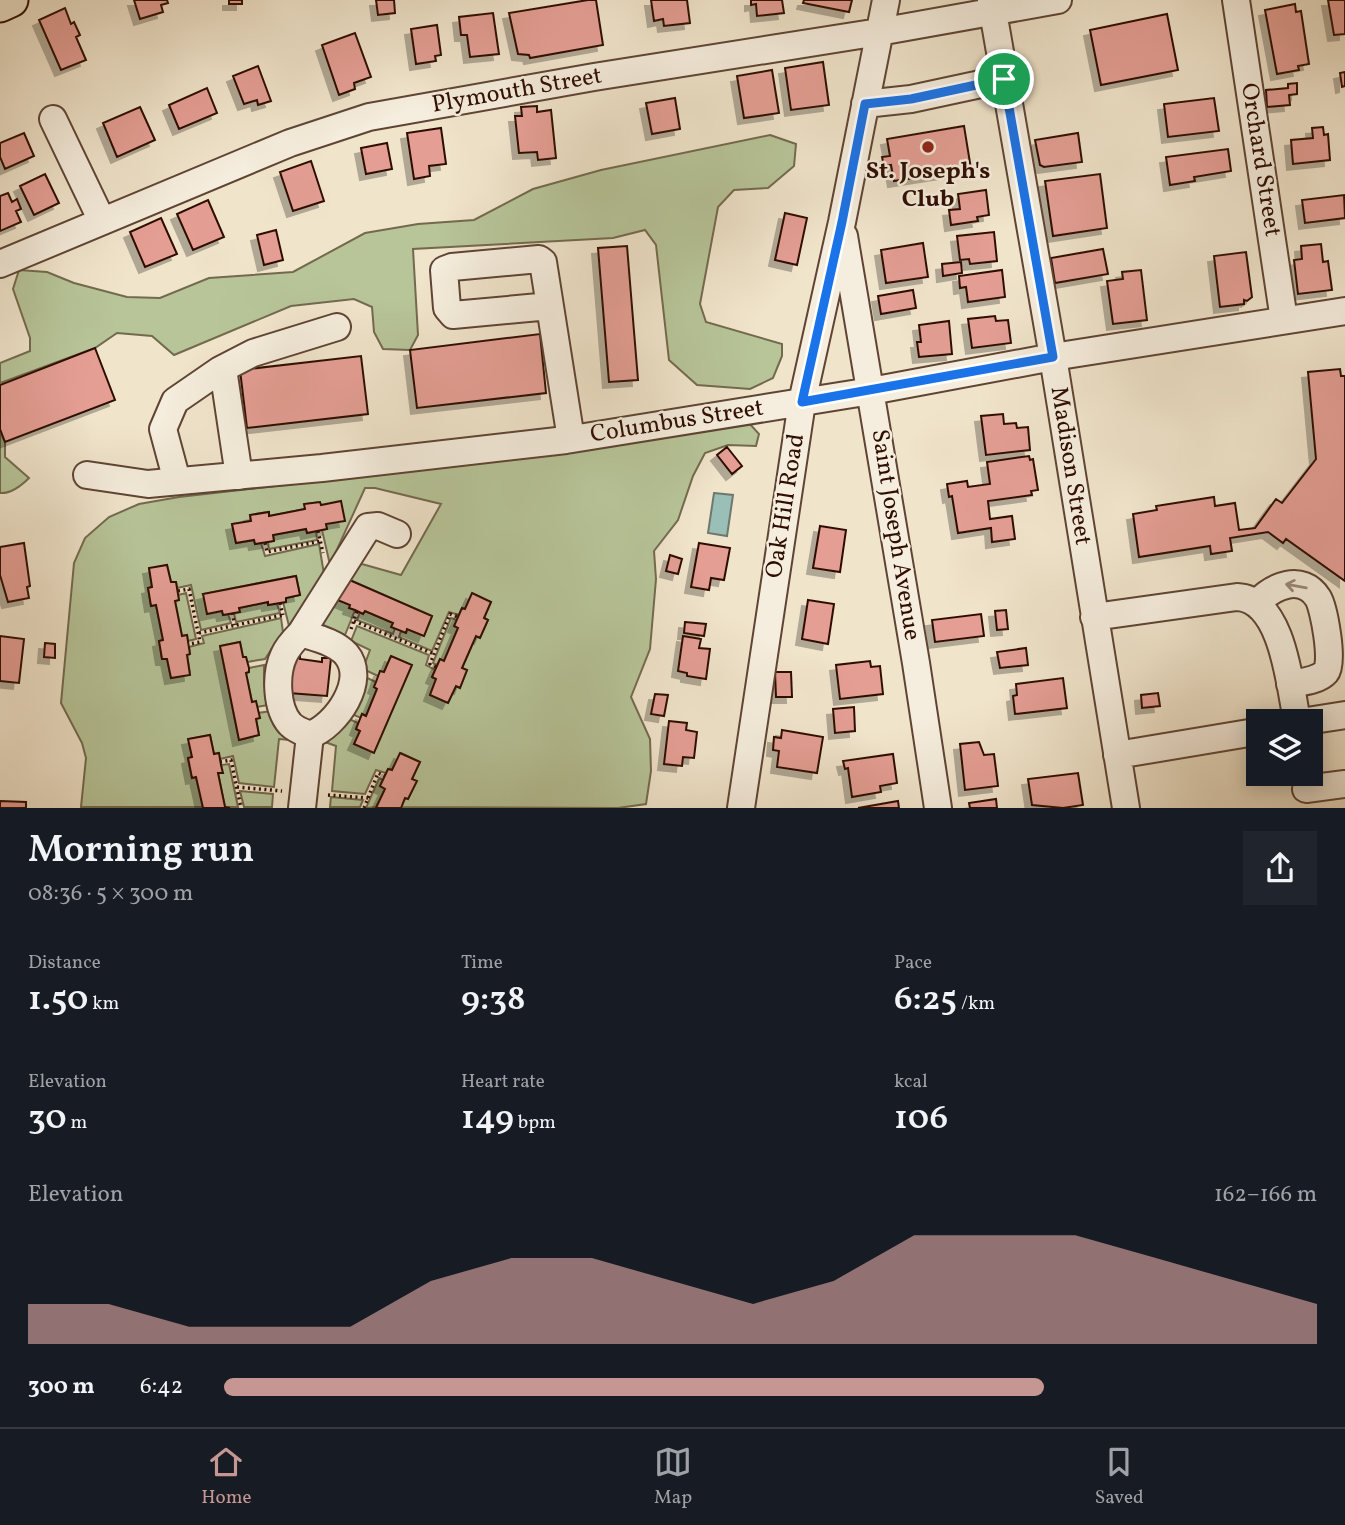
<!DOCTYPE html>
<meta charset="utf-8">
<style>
:root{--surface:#171b24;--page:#20242c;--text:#f1f3f6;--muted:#9ea1a6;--line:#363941;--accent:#c59692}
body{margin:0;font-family:Vollkorn,serif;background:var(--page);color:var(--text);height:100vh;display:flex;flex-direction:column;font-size:26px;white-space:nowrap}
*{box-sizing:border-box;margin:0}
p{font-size:23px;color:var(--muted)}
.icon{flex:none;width:38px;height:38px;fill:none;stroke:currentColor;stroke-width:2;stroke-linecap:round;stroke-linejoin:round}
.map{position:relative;height:808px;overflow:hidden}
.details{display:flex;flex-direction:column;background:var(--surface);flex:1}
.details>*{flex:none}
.buttons{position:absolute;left:1246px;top:709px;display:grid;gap:14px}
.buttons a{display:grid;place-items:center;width:77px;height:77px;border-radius:0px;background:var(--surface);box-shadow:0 4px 18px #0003;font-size:35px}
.pin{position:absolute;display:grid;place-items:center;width:60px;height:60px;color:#fff;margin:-30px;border:4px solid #fff;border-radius:50%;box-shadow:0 2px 7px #0007}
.round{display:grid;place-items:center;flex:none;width:74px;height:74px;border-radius:0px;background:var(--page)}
.head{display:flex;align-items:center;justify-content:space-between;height:119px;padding:0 28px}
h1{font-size:38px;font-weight:600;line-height:52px}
.metrics{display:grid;grid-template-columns:repeat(3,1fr);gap:10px;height:119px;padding:7px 28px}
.metrics div{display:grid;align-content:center}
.metrics b{font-size:35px;font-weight:600}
.metrics small{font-size:19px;font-weight:400}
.metrics p{font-size:19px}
.chart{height:196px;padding:14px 28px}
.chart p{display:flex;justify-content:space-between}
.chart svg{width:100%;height:126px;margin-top:7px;fill:var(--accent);opacity:.7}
ul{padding:0 28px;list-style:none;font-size:23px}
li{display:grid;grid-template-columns:112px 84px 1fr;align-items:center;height:52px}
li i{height:18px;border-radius:9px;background:var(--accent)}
.menu{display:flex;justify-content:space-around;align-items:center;height:98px;border-top:2px solid var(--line);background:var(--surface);font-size:19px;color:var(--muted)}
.menu a{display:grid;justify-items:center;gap:4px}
.menu .on{color:var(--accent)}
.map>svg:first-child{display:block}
.green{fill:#b7c599;stroke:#736a4e;stroke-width:2}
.water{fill:#9abfb6;stroke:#6f786e;stroke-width:2}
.building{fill:#e49e94;stroke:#2f0e02;stroke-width:2;filter:url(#shadow)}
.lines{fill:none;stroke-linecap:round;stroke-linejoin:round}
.minor-casing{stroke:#5f4434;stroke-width:30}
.major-casing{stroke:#2f0e02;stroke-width:37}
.path{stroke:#2f0e02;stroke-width:3.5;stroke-dasharray:2 3.5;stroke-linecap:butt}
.minor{stroke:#f5eddd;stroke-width:26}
.major{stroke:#f0e4cb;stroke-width:33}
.oneway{stroke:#9c897a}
.route-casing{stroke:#fff;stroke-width:14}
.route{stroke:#1a73e8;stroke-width:9}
.poi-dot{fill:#8f2418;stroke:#f5eddd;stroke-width:2.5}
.labels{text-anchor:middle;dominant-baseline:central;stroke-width:5;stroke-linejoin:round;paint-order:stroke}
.street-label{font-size:24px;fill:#2f0e02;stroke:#f5eddd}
.poi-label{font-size:24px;font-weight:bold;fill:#2f0e02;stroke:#f5eddd}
</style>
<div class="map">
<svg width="1345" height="808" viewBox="0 0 1345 808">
<defs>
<filter id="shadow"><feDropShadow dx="-6" dy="6" stdDeviation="0" flood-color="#0004"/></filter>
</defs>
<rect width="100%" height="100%" fill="#f0e4cb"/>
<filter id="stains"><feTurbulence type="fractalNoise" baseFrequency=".00286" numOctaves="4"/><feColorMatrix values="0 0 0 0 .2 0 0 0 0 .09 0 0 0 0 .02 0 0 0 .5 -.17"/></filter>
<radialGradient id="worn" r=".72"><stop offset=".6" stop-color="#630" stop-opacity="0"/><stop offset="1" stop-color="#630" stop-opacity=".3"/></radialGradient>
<path class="green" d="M770 135 796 144 794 166 768 188 734 190 718 207 700 304 706 322 782 344V356L773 378 750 389 697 385 669 360 656 245 645 230 613 238 413 249 418 335 410 350 383 349 374 332 372 307 354 299 291 306 174 355 152 336 117 333 95 348 0 383V363L30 351V338L13 289 19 270 47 272 74 283 127 297 160 298 209 278 293 272 365 233 418 224 474 220 533 189 601 170Z
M749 423 759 434 756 446 728 445 705 453 693 476 678 520 654 551 656 579 650 649 631 697 650 739 651 771 646 804 618 808 401 807 405 798 408 799 416 782 412 779 420 762 401 753 392 770 389 769 386 773 376 770 365 794 332 791 336 746 325 742 349 719 358 723 356 729 360 731 354 744 374 752 391 656 384 672 378 676 363 669 370 650 351 641 357 626 429 655 426 665 435 670 432 677 436 679 430 695 448 703 456 686 460 687 467 670 462 668 476 636 480 638 488 620 484 618 491 602 472 594 465 609 462 608 459 615 449 612 432 651 399 637 401 631 406 633 407 629 424 636 432 616 345 578 350 608 355 610 345 635 319 623 351 565 362 564 401 575 441 504 375 488H365L330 565 322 530 327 529 319 502 305 504V509L269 516 268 512 250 515 251 521 232 524 236 543 254 540 255 544 261 543 265 556 319 544 324 574 289 626 283 602H286V598L300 595 296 576 203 594 222 611 223 615 228 614 231 623 201 630 191 585 177 588 176 582H171L167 565 149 569 152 587 148 588 151 606 156 605 163 640 159 641 162 659H167L171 678 190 674 187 655 190 653 189 647 204 643 202 636 281 618 283 632 265 659 247 662 246 657H243L240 642 220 646 239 740 259 735 256 719 258 713 271 711 291 740 279 739 274 787 239 783 233 756 220 759 218 753 214 754 210 735 189 739 192 757 188 759 192 778 196 777 203 807H81L86 758 82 743 61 703 74 563 85 538 109 517 139 504 179 497 321 481Z
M0 431 5 442V457L29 478C22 485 11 494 0 493Z
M306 529 307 533 316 531 317 540 269 549 268 542 274 541 273 535Z
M186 593 196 639 188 641 187 635 182 636 175 601 179 600 178 595Z
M268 602V605L277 604 280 613 236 622 234 613 239 608Z
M365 611 393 623 395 628 393 634 357 620 360 612 363 614Z
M451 618 457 620 458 628 444 661 440 659 437 665 433 663Z
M264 665V683L268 705 257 707 252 702 246 673 249 672V668Z
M365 677 376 682 374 687 377 689 366 716 362 714 361 718 349 713Z
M229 764 238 807H225L218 773 222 772 221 765Z
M379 778 383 780 380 786 385 789 376 807 366 808Z
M240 791 273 794 272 807H244Z
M331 797 363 800 360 807H330Z"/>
<path class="water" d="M714 493 733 495 727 536 708 533Z"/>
<path class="building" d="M134 0H167L168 3 161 5 163 12 140 19Z
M229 0H242V4H229Z
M376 0H394L395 13 378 15Z
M588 0H596L603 45 530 58 529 55 518 54 509 13Z
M651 0H687L690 23 664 26 663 19 654 21Z
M751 0H782L784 13 757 16 756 4 751 5Z
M804 0H852L849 12 803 3Z
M1328 0H1345V34L1334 35Z
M1295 4 1296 12 1301 11 1309 64 1298 66 1299 70 1277 74 1265 10Z
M65 8 71 24 74 22 80 35 76 37 86 60 61 70 39 20Z
M493 13 499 54 470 57 467 35H461L459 17Z
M1167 14 1178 70 1101 85 1090 30Z
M437 25 441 55 435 56 436 61 416 64 411 29Z
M355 33 371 77 354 83 355 89 339 95 322 45Z
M823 62 829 105 791 110 785 68Z
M258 66 271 101 258 105 257 100 244 104 233 76Z
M772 70 779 113 744 118 737 76Z
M1345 72V86L1342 87 1340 73Z
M1297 83V94L1289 95 1290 105 1267 107 1266 90 1288 88V84Z
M207 88 217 113 179 129 169 105Z
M675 98 680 129 652 134 646 103Z
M1214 98 1219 131 1168 137 1164 104Z
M537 106V112L551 110 556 158 538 160 537 152 519 153 515 116H522L521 107Z
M140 107 155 140 117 157 103 123Z
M964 126 971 169 894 181 891 165 884 166 882 157 890 156 887 139Z
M1323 127 1324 135 1328 134 1330 160 1293 164 1291 140 1313 138 1312 128Z
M441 128 446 164 429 166 430 176 414 179 407 133Z
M24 133 34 156 5 169 0 157V143Z
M1078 133 1082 162 1044 167 1040 165 1035 140Z
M387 143 392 169 366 174 361 148Z
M1228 149 1231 171 1194 177 1195 181 1170 185 1166 157Z
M311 161 324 201 293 211 280 172Z
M45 174 59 203 34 215 20 186Z
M1100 174 1107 228 1053 236 1045 181Z
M986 190 989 215 977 217 978 221 951 225 949 210 960 209 958 194Z
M8 193 12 202 17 199 21 209 16 211 21 222 0 231V196Z
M1344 195 1345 218 1305 223 1302 200Z
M208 200 224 237 193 250 177 214Z
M785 213 807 218 797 265 775 260Z
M161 218 177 254 145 267 130 232Z
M276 230 283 260 264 265 257 235Z
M994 232 997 261 970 264 969 259 960 260 957 236Z
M923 243 928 277 886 283 881 250Z
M1321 244 1323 262 1328 261 1332 290 1298 294 1294 260 1302 259 1301 246Z
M627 246 638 380 609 382 598 248Z
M1103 249 1108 274 1055 283 1051 258Z
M1246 252 1252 297 1247 301 1244 300V304L1220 307 1214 256Z
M961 262 962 273 943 276 942 264Z
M1002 270 1005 297 968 302 966 287 960 288 959 276Z
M1141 270 1147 320 1113 324 1107 281 1123 279 1122 272Z
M913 290 916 308 881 314 878 296Z
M995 316 996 321 1008 320 1011 343 972 348 968 319Z
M949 321 952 354 919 357 917 342H921L919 325Z
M540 334 546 393 417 408 410 350Z
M95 348 115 400 5 442 0 429V385Z
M361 356 368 414 247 428 240 370Z
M1340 369 1341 376H1345V581L1286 539 1283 543 1268 532 1230 538 1232 551 1211 554 1210 546 1139 557 1133 514 1157 510 1156 506 1214 497 1215 506 1235 503 1239 530 1255 528 1276 499 1282 503 1316 459 1308 372Z
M1003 414 1004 424 1016 423 1017 428 1028 427 1030 450 986 455 981 416Z
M727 447 742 466 732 474 717 455Z
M1029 456 1030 460 1033 459 1038 490 1031 491 1032 495 988 501 990 519 1012 516 1015 539 992 542 991 528 958 533 952 496 949 497 947 484 967 481 968 487 990 484 987 462Z
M341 501 345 521 326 524 327 529 307 533 306 529 273 535 274 541 255 544 254 540 236 543 232 524 251 521 250 515 269 512V516L305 509 304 504 320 502 321 505Z
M820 526 846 530 840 572 813 568Z
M24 543 30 586 27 587 29 598 8 602 0 575V547Z
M699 543 730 548 724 580 711 578 709 590 691 587Z
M670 555 682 559 678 574 666 571Z
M167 565 171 582H176L179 600 175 601 182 636 187 635 190 654 187 655 190 675 171 678 167 659H162L159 641 163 640 156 605 151 606 148 588 152 587 149 568Z
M296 576 300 595 286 598V602L268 605V602L239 608 240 612 223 615 222 611 207 614 203 594Z
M345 578 432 616 424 636 407 629 406 633 391 627 393 623 365 611 363 614 355 610 349 608 350 605 335 599Z
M472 593 491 602 484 618 488 620 480 638 476 636 462 668 467 670 460 688 456 686 448 703 430 695 436 679 432 677 440 659 444 661 458 628 454 626 462 608 465 609Z
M808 600 834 604 828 644 802 639Z
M1006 610 1008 629 997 630 995 611Z
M981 614 984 636 935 642 932 620Z
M685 622 706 624 704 636 684 633Z
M0 636 24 639 19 683 0 681Z
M683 636 701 639 699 648 710 649 706 679 687 676V673L678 671Z
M240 642 243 657H246L249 668V672L246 673 252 702 256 701 260 718 256 719 259 735 239 740 220 646Z
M45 643 55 644V658L44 657Z
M1026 648 1028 665 1000 668 997 652Z
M292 655 300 656V659L322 662V658H331L327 696 289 693Z
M391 656 412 665 374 753 354 744 360 731 356 729 362 714 366 716 377 689 374 687 376 682 380 671 384 672Z
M870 661 871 667 880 666 883 694 840 699 836 665Z
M775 672H791L792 697H776Z
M1063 678 1067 708 1015 714 1013 696 1017 695 1016 684Z
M1158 693 1160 706 1142 708 1141 695Z
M655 694 668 695 664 716 651 714Z
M854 707 855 731 835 733 833 709Z
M669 721 687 723 686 730 697 732 694 758 683 757 682 766 664 764Z
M782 730 823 737 817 773 777 767 779 751 773 750 774 737 781 738Z
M210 735 214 754 219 753 221 765 223 773H218L225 807 230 808H203L196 777 192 778 188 758 192 757 188 739Z
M979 742 984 755 994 754 998 786 965 790 960 744Z
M400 753 420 762 412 779 417 781 408 799 405 798 401 808H376L385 789 380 786 388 769 392 770Z
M893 754 897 783 880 786 881 792 852 797 848 768 845 769 843 761Z
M1078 773 1083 805 1063 808 1032 805 1028 779Z
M996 799 997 808H970L969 803Z
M0 801 26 802V808H0Z
M898 801 899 808H858Z"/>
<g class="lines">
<g class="minor-casing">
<path id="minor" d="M991 0 1053 357 1126 808
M1236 0 1284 320
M865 104 911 99 1004 79
M53 119 102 221
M844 236 916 663 938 808
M0 264 290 143 369 117 594 77 879 32 1058 0
M550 306 453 315 447 308 444 270 452 267 539 259 543 262 571 439
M223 369 239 476
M87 475 148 484 322 468 566 440 871 391 1053 357 1345 311
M177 481 163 429 175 401 220 370 253 353 337 327
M1257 603C1273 586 1302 573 1318 598 1324 608 1334 663 1326 672 1318 681 1300 682 1290 684
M1094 617 1237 597C1283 599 1290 686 1297 721
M301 633C316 638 335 642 346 654 368 680 336 726 310 735 303 732 296 730 290 724 276 708 275 674 284 655 288 646 295 639 301 633Z
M301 633 368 527 378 526 397 534
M1307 721 1345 715
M1117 755 1255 732
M1306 789 1345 784
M302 808 310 735
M741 808 802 402 842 222 886 0"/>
</g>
<g class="major-casing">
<path id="major" d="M0 5 11 0"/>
</g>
<path class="path" d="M318 531 323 553
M265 543 267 552 321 541
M178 591 189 589 200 642 189 644
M280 603 283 615
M232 613 235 625
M354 621 434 654
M351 629 357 611
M199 633 283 615
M436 667 430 664 450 614 458 617
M220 762 231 760 241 808
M237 787 282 791
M328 795 368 798
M364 808 378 773 385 776"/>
<use href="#minor" class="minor"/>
<use href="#major" class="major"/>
</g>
<defs><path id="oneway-shaft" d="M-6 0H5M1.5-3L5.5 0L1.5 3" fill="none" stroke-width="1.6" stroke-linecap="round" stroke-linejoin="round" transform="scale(1.75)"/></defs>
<use class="oneway" href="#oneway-shaft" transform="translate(1296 586) rotate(-170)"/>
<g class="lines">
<g class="route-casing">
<path id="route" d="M1004 79 1053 357 802 402 842 222 865 104 911 99Z"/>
</g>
<use href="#route" class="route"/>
</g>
<circle class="poi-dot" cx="928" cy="147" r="7"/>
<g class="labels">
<g class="street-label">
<text transform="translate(517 91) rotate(-10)">Plymouth Street</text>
<text transform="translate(1260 160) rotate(81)">Orchard Street</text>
<text transform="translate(677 422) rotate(-9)">Columbus Street</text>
<text transform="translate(1070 466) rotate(81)">Madison Street</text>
<text transform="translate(786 506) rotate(-81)">Oak Hill Road</text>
<text transform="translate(895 535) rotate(81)">Saint Joseph Avenue</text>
</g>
<g class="poi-label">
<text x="928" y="172">St. Joseph's<tspan x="928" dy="28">Club</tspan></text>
</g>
</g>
<rect width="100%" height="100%" filter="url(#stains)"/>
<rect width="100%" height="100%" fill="url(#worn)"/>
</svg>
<div class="buttons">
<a><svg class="icon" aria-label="layers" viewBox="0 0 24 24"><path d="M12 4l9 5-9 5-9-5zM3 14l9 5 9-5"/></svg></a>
</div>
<div class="pin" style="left:1004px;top:79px;background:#1e9e55"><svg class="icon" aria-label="arrive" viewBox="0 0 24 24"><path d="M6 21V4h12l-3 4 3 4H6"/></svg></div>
</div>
<section class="details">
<div class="head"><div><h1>Morning run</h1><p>08:36 · 5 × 300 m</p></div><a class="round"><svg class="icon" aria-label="share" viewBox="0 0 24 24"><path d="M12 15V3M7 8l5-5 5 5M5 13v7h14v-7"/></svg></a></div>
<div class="metrics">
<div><p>Distance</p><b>1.50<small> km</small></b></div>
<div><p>Time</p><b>9:38</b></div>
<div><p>Pace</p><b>6:25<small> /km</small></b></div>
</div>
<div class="metrics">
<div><p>Elevation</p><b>30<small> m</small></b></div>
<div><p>Heart rate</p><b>149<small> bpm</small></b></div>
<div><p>kcal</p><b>106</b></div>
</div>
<div class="chart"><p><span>Elevation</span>162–166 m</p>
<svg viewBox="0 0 160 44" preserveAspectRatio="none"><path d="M0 44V30L10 30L20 38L30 38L40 38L50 22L60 14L70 14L80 22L90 30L100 22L110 6L120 6L130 6L140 14L150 22L160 30V44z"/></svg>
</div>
<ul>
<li><b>300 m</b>6:42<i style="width:75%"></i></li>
</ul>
</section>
<nav class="menu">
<a class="on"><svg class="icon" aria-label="home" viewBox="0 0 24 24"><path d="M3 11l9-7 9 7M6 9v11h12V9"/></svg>Home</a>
<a><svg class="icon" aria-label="map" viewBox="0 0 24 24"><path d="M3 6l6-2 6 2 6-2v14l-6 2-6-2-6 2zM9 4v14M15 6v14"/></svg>Map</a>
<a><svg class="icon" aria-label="saved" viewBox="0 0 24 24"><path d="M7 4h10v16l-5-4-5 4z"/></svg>Saved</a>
</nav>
